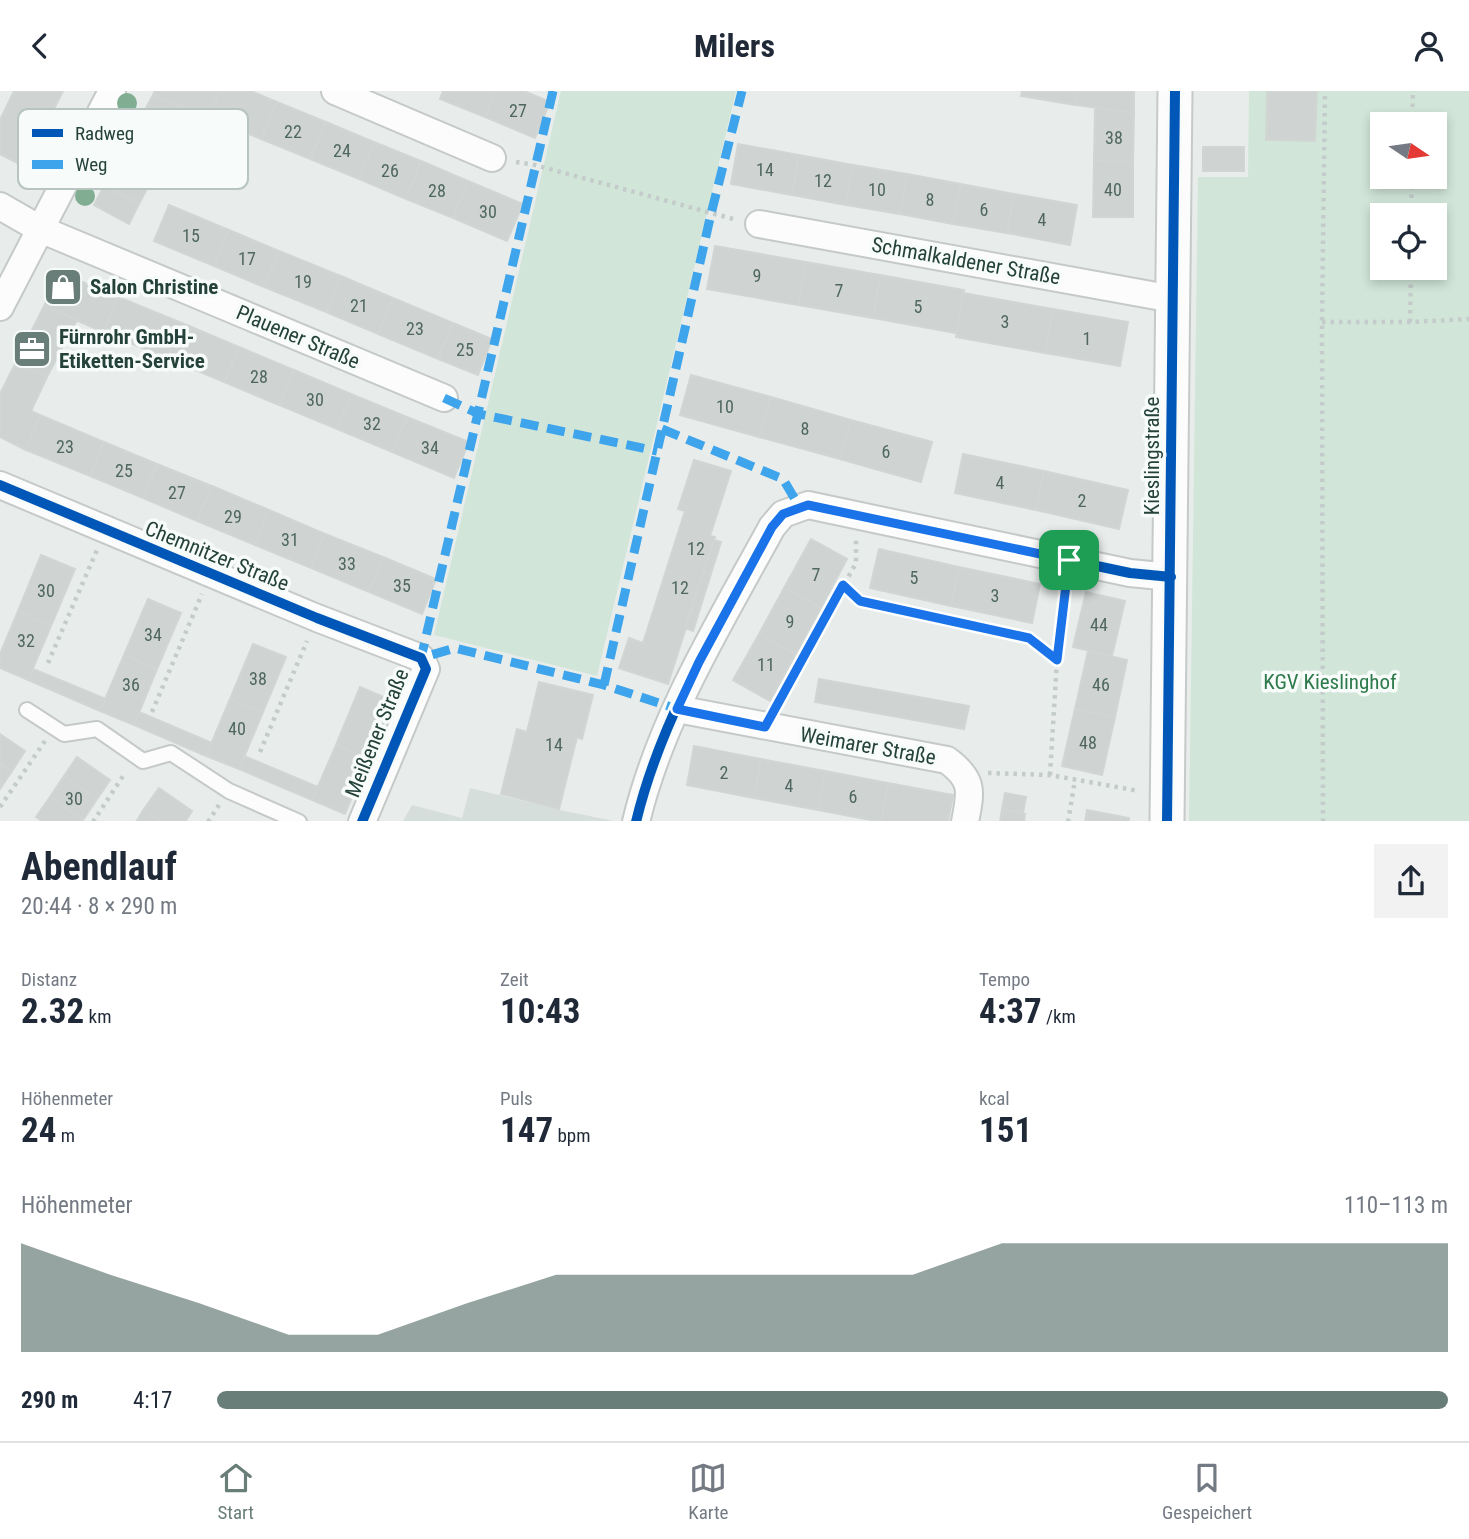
<!DOCTYPE html>
<html lang="de">
<meta charset="utf-8">
<style>
:root{--surface:#fff;--page:#f2f2f3;--text:#1f2937;--muted:#747a83;--line:#e0e1e3;--accent:#697e78}
body{margin:0;font-family:"Roboto Condensed",sans-serif;background:var(--page);color:var(--text);height:100vh;display:flex;flex-direction:column;font-size:26px;white-space:nowrap}
*{box-sizing:border-box;margin:0}
p{font-size:23px;color:var(--muted)}
.icon{flex:none;width:38px;height:38px;fill:none;stroke:currentColor;stroke-width:2;stroke-linecap:round;stroke-linejoin:round}
.map{position:relative;height:730px;overflow:hidden}
.details{display:flex;flex-direction:column;background:var(--surface);flex:1}
.details>*{flex:none}
.needle{width:46px;rotate:103deg}
.tools{position:absolute;left:1370px;top:21px;display:grid;gap:14px}
.tools a{display:grid;place-items:center;width:77px;height:77px;border-radius:0px;background:var(--surface);box-shadow:0 4px 10px #0003;font-size:35px}
.pin{position:absolute;display:grid;place-items:center;width:60px;height:60px;color:#fff;margin:-30px;border-radius:14px;box-shadow:0 4px 10px #0006}
.round{display:grid;place-items:center;flex:none;width:74px;height:74px;border-radius:0px;background:var(--page)}
.overview{display:flex;align-items:center;justify-content:space-between;height:119px;padding:0 21px}
h1{font-size:38px;font-weight:700;line-height:52px}
.figures{display:grid;grid-template-columns:repeat(3,1fr);gap:10px;height:119px;padding:7px 21px}
.figures div{display:grid;align-content:center}
.figures b{font-size:35px;font-weight:700}
.figures small{font-size:19px;font-weight:400}
.figures p{font-size:19px}
.chart{height:196px;padding:14px 21px}
.chart p{display:flex;justify-content:space-between}
.chart svg{width:100%;height:126px;margin-top:7px;fill:var(--accent);opacity:.7}
ul{padding:0 21px;list-style:none;font-size:23px}
li{display:grid;grid-template-columns:112px 84px 1fr;align-items:center;height:52px}
li i{height:18px;border-radius:9px;background:var(--accent)}
header{display:flex;justify-content:space-between;align-items:center;height:91px;padding:0 21px;background:var(--surface);font-size:32px;font-weight:700}
.tab-bar{display:flex;justify-content:space-around;align-items:center;height:98px;border-top:2px solid var(--line);background:var(--surface);font-size:19px;color:var(--muted)}
.tab-bar a{display:grid;justify-items:center;gap:4px}
.tab-bar .on{color:var(--accent)}
.map>svg:first-child{display:block}
.built{fill:#d6dedb}
.green{fill:#d1e6d8;fill-rule:evenodd}
.building{fill:#cfd4d2;stroke:#d1d6d4;stroke-width:2}
.lines{fill:none;stroke-linecap:round;stroke-linejoin:round}
.service-casing{stroke:#c5cac8;stroke-width:18}
.minor-casing{stroke:#c5cac8;stroke-width:30}
.tertiary-casing{stroke:#c5cac8;stroke-width:37}
.path{stroke:#c3ccca;stroke-width:4.5;stroke-dasharray:3.5 5;stroke-linecap:butt}
.service{stroke:#fcfcfc;stroke-width:14}
.minor{stroke:#fcfcfc;stroke-width:26}
.tertiary{stroke:#fcfcfc;stroke-width:33}
.quiet{stroke:#3ea4ec;stroke-width:9;stroke-dasharray:18 9;stroke-linecap:butt}
.cycleway-casing{stroke:#f7fbf9;stroke-width:15}
.cycleway{stroke:#0057b8;stroke-width:10}
.tree{fill:#81ae93}
.route-casing{stroke:#fff;stroke-width:14}
.route{stroke:#1a73e8;stroke-width:9}
.labels{text-anchor:middle;dominant-baseline:central;stroke-width:7;stroke-linejoin:round;paint-order:stroke}
.number-label{font-size:18px;fill:#506761}
.street-label{font-size:21px;fill:#24423a;stroke:#f7fbf9}
.poi-label{font-size:21px;font-weight:bold;fill:#24423a;stroke:#f7fbf9;text-anchor:start}
.park-label{font-size:21px;fill:#2d7a4b;stroke:#f7fbf9}
.key{fill:#f7fbf9;stroke:#b8c4c0;stroke-width:2}
.key-label{font-size:19px;fill:#24423a}
</style>
<header><svg class="icon" aria-label="back" viewBox="0 0 24 24"><path d="M15 5l-7 7 7 7"/></svg>Milers<svg class="icon" aria-label="person" viewBox="0 0 24 24"><circle cx="12" cy="8" r="4"/><path d="M4 21q1-7 8-7t8 7"/></svg></header>
<div class="map">
<svg width="1469" height="731" viewBox="0 0 1469 731">
<rect width="100%" height="100%" fill="#e8edeb"/>
<path class="built" d="M470 697 560 719 614 730H403L412 714 462 727Z"/>
<path class="green" d="M561 0H736L597 585 434 544Z
M1249 0H1469V730L1189 731 1198 86H1248ZM1382 33H1435V86H1382ZM1382 124H1435V177H1382Z"/>
<path class="building" d="M14 0H63L25 76 0 63V29Z
M155 0H220L209 26 153 4Z
M220 0H251L277 11 261 48 209 26Z
M443 0H496L485 26 440 8Z
M496 0H524L550 11 535 47 485 26Z
M1022 0H1078L1076 14 1021 5Z
M1078 0H1134V22L1076 14Z
M1267 0H1317L1315 50 1266 49Z
M153 4 189 18 163 68 128 50Z
M277 11 326 31 310 68 261 48Z
M1095 17 1134 22 1133 71 1094 70Z
M326 31 374 51 359 88 310 68Z
M128 50 163 68 139 113 104 95Z
M374 51 421 70 406 108 359 88Z
M738 53 799 64 792 104 731 93Z
M1203 56H1244V80H1203Z
M799 64 853 74 846 114 792 104Z
M421 70 468 90 453 127 406 108Z
M1094 70 1133 71V126H1093Z
M853 74 907 83 900 123 846 114Z
M907 83 961 93 953 133 900 123Z
M468 90 523 113 507 150 453 127Z
M961 93 1014 103 1007 142 953 133Z
M104 95 139 113 129 133 94 114Z
M1014 103 1077 114 1070 154 1007 142Z
M169 114 229 139 214 175 154 150Z
M229 139 279 160 264 196 214 175Z
M715 155 806 171 798 214 707 198Z
M279 160 341 185 326 221 264 196Z
M806 171 880 184 873 227 798 214Z
M61 182 118 206 103 241 44 215Z
M880 184 964 199 956 242 873 227Z
M341 185 393 207 378 243 326 221Z
M963 202 1053 218 1045 262 956 246Z
M118 206 182 232 167 267 103 241Z
M393 207 453 232 438 268 378 243Z
M44 215 77 229 47 286 16 271Z
M1053 218 1128 231 1120 275 1045 262Z
M182 232 239 256 224 291 167 267Z
M453 232 492 248 478 284 438 268Z
M239 256 294 279 279 314 224 291Z
M16 271 47 286 31 320 40 324 26 359 0 346V303Z
M294 279 351 303 337 338 279 314Z
M691 284 771 306 759 346 680 324Z
M351 303 407 326 392 361 337 338Z
M771 306 851 329 840 368 759 346Z
M40 324 104 351 90 385 26 359Z
M407 326 469 351 454 387 392 361Z
M851 329 932 351 921 391 840 368Z
M104 351 157 373 143 407 90 385Z
M963 363 1044 380 1036 419 955 402Z
M694 369 731 380 710 445 715 446 668 593 619 577 629 547 643 552 685 420 678 418Z
M157 373 212 395 197 430 143 407Z
M1044 380 1128 399 1119 438 1036 419Z
M212 395 269 419 255 454 197 430Z
M269 419 325 443 311 477 255 454Z
M325 443 383 466 369 501 311 477Z
M811 448 847 468 821 517 784 497Z
M714 449 721 451 693 540 685 537Z
M879 458 959 476 951 515 870 497Z
M41 464 75 478 51 535 18 520Z
M383 466 436 488 422 523 369 501Z
M959 476 1040 493 1032 532 951 515Z
M784 497 821 517 796 563 759 543Z
M1086 501 1125 510 1112 565 1073 556Z
M148 508 181 522 157 578 124 564Z
M18 520 51 535 28 589 0 577V563Z
M759 543 796 563 770 610 733 589Z
M253 553 286 566 263 621 230 608Z
M1088 560 1127 569 1115 626 1075 618Z
M124 564 157 578 134 634 100 620Z
M33 578 106 608 100 620 28 589Z
M819 588 969 615 964 638 815 611Z
M539 591 593 604 582 648 577 646 559 718 501 703 517 638 527 641Z
M360 596 393 610 368 668 336 654Z
M230 608 263 621 239 678 206 665Z
M1075 618 1115 626 1102 684 1062 675Z
M139 621 212 652 206 665 134 634Z
M0 643 25 660 12 680 0 672Z
M336 654 368 668 345 723 312 709Z
M694 655 761 668 754 707 687 694Z
M244 665 318 696 312 709 239 678Z
M77 666 110 689 97 708 64 685Z
M761 668 825 680 818 719 754 707Z
M0 672 12 680 0 698Z
M825 680 888 692 881 731 818 719Z
M64 685 97 708 83 729 50 706Z
M888 692 953 704 948 731H881Z
M159 697 192 720 185 731H162L144 718Z
M1005 702 1026 706 1023 722 1002 718Z
M50 706 83 729 82 731H43L36 726Z
M144 718 162 731H136Z
M1002 718 1025 723 1024 731H1000Z
M1087 719 1129 727V731H1085Z"/>
<g class="lines">
<g class="service-casing">
<path id="service" d="M27 619 64 643 97 638 143 670 171 662 229 700 299 731"/>
</g>
<g class="minor-casing">
<path id="minor" d="M335 0 492 67
M0 115 40 138 444 307
M759 133 1173 208
M0 216 112 0
M0 394 317 527 421 567 426 578 362 731
M677 618 947 669C974 689 971 700 965 731
M636 731C661 626 721 530 772 436L783 423 808 414 1130 482 1171 486"/>
</g>
<g class="tertiary-casing">
<path id="tertiary" d="M1167 731 1175 0"/>
</g>
<path class="path" d="M1412 33 1413 0
M516 71 535 74 737 129
M1411 124 1412 86
M1322 231H1410L1469 228
M1410 231 1411 177
M843 494 860 510 1029 547 1057 569
M48 572 97 459
M779 612 856 472V448
M152 621 202 503
M260 661 307 550
M988 682 1050 684 1139 700
M1050 684 1057 569 1066 494
M0 716 45 650
M93 731 125 682
M208 731 219 714
M1068 731 1075 689
M1323 731 1322 231 1325 0"/>
<use href="#service" class="service"/>
<use href="#minor" class="minor"/>
<use href="#tertiary" class="tertiary"/>
<path class="quiet" d="M553 0 421 567 455 557 604 594 677 618
M444 307 479 323 657 360
M662 338 783 388 799 415
M604 594 711 123 742 0"/>
<g class="cycleway-casing">
<path id="cycleway" d="M0 394 317 527 421 567 426 578 362 731
M636 731C661 626 721 530 772 436L783 423 808 414 1130 482 1171 486
M1167 731 1175 0"/>
</g>
<use href="#cycleway" class="cycleway"/>
</g>
<g class="tree">
<circle cx="127" cy="12" r="10"/>
<circle cx="85" cy="105" r="10"/>
</g>
<g class="lines">
<g class="route-casing">
<path id="route" d="M808 414 1069 469 1057 569 1029 547 860 510 843 494 765 636 677 618 699 571 772 436 783 423Z"/>
</g>
<use href="#route" class="route"/>
</g>
<defs>
<g id="shop-square" transform="scale(2.0125)"><rect x="-9" y="-9" width="18" height="18" rx="4" fill="#697e78" stroke="#f7fbf9"/><path d="M-5-2.5h2.3a2.7 3.5 0 0 1 5.4 0H5L5.5 6h-11ZM-1.5-2.5h3a1.5 2.3 0 0 0-3 0Z" fill="#fff"/></g>
<g id="office-square" transform="scale(2.0125)"><rect x="-9" y="-9" width="18" height="18" rx="4" fill="#697e78" stroke="#f7fbf9"/><path d="M-6-3h4V-5.5h4V-3h4V5H-6ZM-1-4.5V-3h2v-1.5ZM-6 0V1H6V0Z" fill="#fff"/></g>
</defs>
<g fill-rule="evenodd">
<use href="#shop-square" x="63" y="196"/>
<use href="#office-square" x="32" y="258"/>
</g>
<g class="labels">
<g class="number-label">
<text x="518" y="19">27</text>
<text x="293" y="40">22</text>
<text x="1114" y="46">38</text>
<text x="342" y="59">24</text>
<text x="765" y="78">14</text>
<text x="390" y="79">26</text>
<text x="823" y="89">12</text>
<text x="877" y="98">10</text>
<text x="1113" y="98">40</text>
<text x="437" y="99">28</text>
<text x="930" y="108">8</text>
<text x="984" y="118">6</text>
<text x="488" y="120">30</text>
<text x="1042" y="128">4</text>
<text x="191" y="144">15</text>
<text x="247" y="167">17</text>
<text x="757" y="184">9</text>
<text x="303" y="190">19</text>
<text x="839" y="199">7</text>
<text x="359" y="214">21</text>
<text x="918" y="215">5</text>
<text x="1005" y="230">3</text>
<text x="415" y="237">23</text>
<text x="1087" y="247">1</text>
<text x="465" y="258">25</text>
<text x="259" y="285">28</text>
<text x="315" y="308">30</text>
<text x="725" y="315">10</text>
<text x="372" y="332">32</text>
<text x="805" y="337">8</text>
<text x="65" y="355">23</text>
<text x="430" y="356">34</text>
<text x="886" y="360">6</text>
<text x="124" y="379">25</text>
<text x="1000" y="391">4</text>
<text x="177" y="401">27</text>
<text x="1082" y="409">2</text>
<text x="233" y="425">29</text>
<text x="290" y="448">31</text>
<text x="696" y="457">12</text>
<text x="347" y="472">33</text>
<text x="816" y="483">7</text>
<text x="914" y="486">5</text>
<text x="402" y="494">35</text>
<text x="680" y="496">12</text>
<text x="46" y="499">30</text>
<text x="995" y="504">3</text>
<text x="790" y="530">9</text>
<text x="1099" y="533">44</text>
<text x="153" y="543">34</text>
<text x="26" y="549">32</text>
<text x="766" y="573">11</text>
<text x="258" y="587">38</text>
<text x="131" y="593">36</text>
<text x="1101" y="593">46</text>
<text x="237" y="637">40</text>
<text x="1088" y="651">48</text>
<text x="554" y="653">14</text>
<text x="724" y="681">2</text>
<text x="789" y="694">4</text>
<text x="853" y="705">6</text>
<text x="74" y="707">30</text>
</g>
<g class="street-label">
<text transform="translate(966 170) rotate(10)">Schmalkaldener Straße</text>
<text transform="translate(298 246) rotate(23)">Plauener Straße</text>
<text transform="translate(1152 365) rotate(-90)">Kieslingstraße</text>
<text transform="translate(217 465) rotate(22)">Chemnitzer Straße</text>
<text transform="translate(377 642) rotate(-68)">Meißener Straße</text>
<text transform="translate(868 655) rotate(10)">Weimarer Straße</text>
</g>
<g class="poi-label">
<text x="90" y="196">Salon Christine</text>
<text x="59" y="246">Fürnrohr GmbH-<tspan x="59" dy="24">Etiketten-Service</tspan></text>
</g>
<g class="park-label">
<text x="1330" y="591">KGV Kieslinghof</text>
</g>
</g>
<rect x="18" y="18" width="230" height="80" rx="10" class="key"/>
<rect x="32" y="38" width="31" height="8" fill="#0057b8"/>
<rect x="32" y="69" width="31" height="9" fill="#3ea4ec"/>
<g class="key-label">
<text x="75" y="49">Radweg</text>
<text x="75" y="80">Weg</text>
</g>
</svg>
<div class="tools">
<a><svg class="needle" viewBox="-14 -14 28 28"><path d="M0-13l5 13h-10z" fill="#e53935"/><path d="M0 13l5-13h-10z" fill="#747a83"/></svg></a>
<a><svg class="icon" aria-label="locate" viewBox="0 0 24 24"><circle cx="12" cy="12" r="6"/><path d="M12 2v4M12 18v4M2 12h4M18 12h4"/></svg></a>
</div>
<div class="pin" style="left:1069px;top:469px;background:#1e9e55"><svg class="icon" aria-label="arrive" viewBox="0 0 24 24"><path d="M6 21V4h12l-3 4 3 4H6"/></svg></div>
</div>
<section class="details">
<div class="overview"><div><h1>Abendlauf</h1><p>20:44 · 8 × 290 m</p></div><a class="round"><svg class="icon" aria-label="share" viewBox="0 0 24 24"><path d="M12 15V3M7 8l5-5 5 5M5 13v7h14v-7"/></svg></a></div>
<div class="figures">
<div><p>Distanz</p><b>2.32<small> km</small></b></div>
<div><p>Zeit</p><b>10:43</b></div>
<div><p>Tempo</p><b>4:37<small> /km</small></b></div>
</div>
<div class="figures">
<div><p>Höhenmeter</p><b>24<small> m</small></b></div>
<div><p>Puls</p><b>147<small> bpm</small></b></div>
<div><p>kcal</p><b>151</b></div>
</div>
<div class="chart"><p><span>Höhenmeter</span>110–113 m</p>
<svg viewBox="0 0 160 44" preserveAspectRatio="none"><path d="M0 44V6L10 17L20 27L30 38L40 38L50 27L60 17L70 17L80 17L90 17L100 17L110 6L120 6L130 6L140 6L150 6L160 6V44z"/></svg>
</div>
<ul>
<li><b>290 m</b>4:17<i style="width:100%"></i></li>
</ul>
</section>
<nav class="tab-bar">
<a class="on"><svg class="icon" aria-label="home" viewBox="0 0 24 24"><path d="M3 11l9-7 9 7M6 9v11h12V9"/></svg>Start</a>
<a><svg class="icon" aria-label="map" viewBox="0 0 24 24"><path d="M3 6l6-2 6 2 6-2v14l-6 2-6-2-6 2zM9 4v14M15 6v14"/></svg>Karte</a>
<a><svg class="icon" aria-label="saved" viewBox="0 0 24 24"><path d="M7 4h10v16l-5-4-5 4z"/></svg>Gespeichert</a>
</nav>
